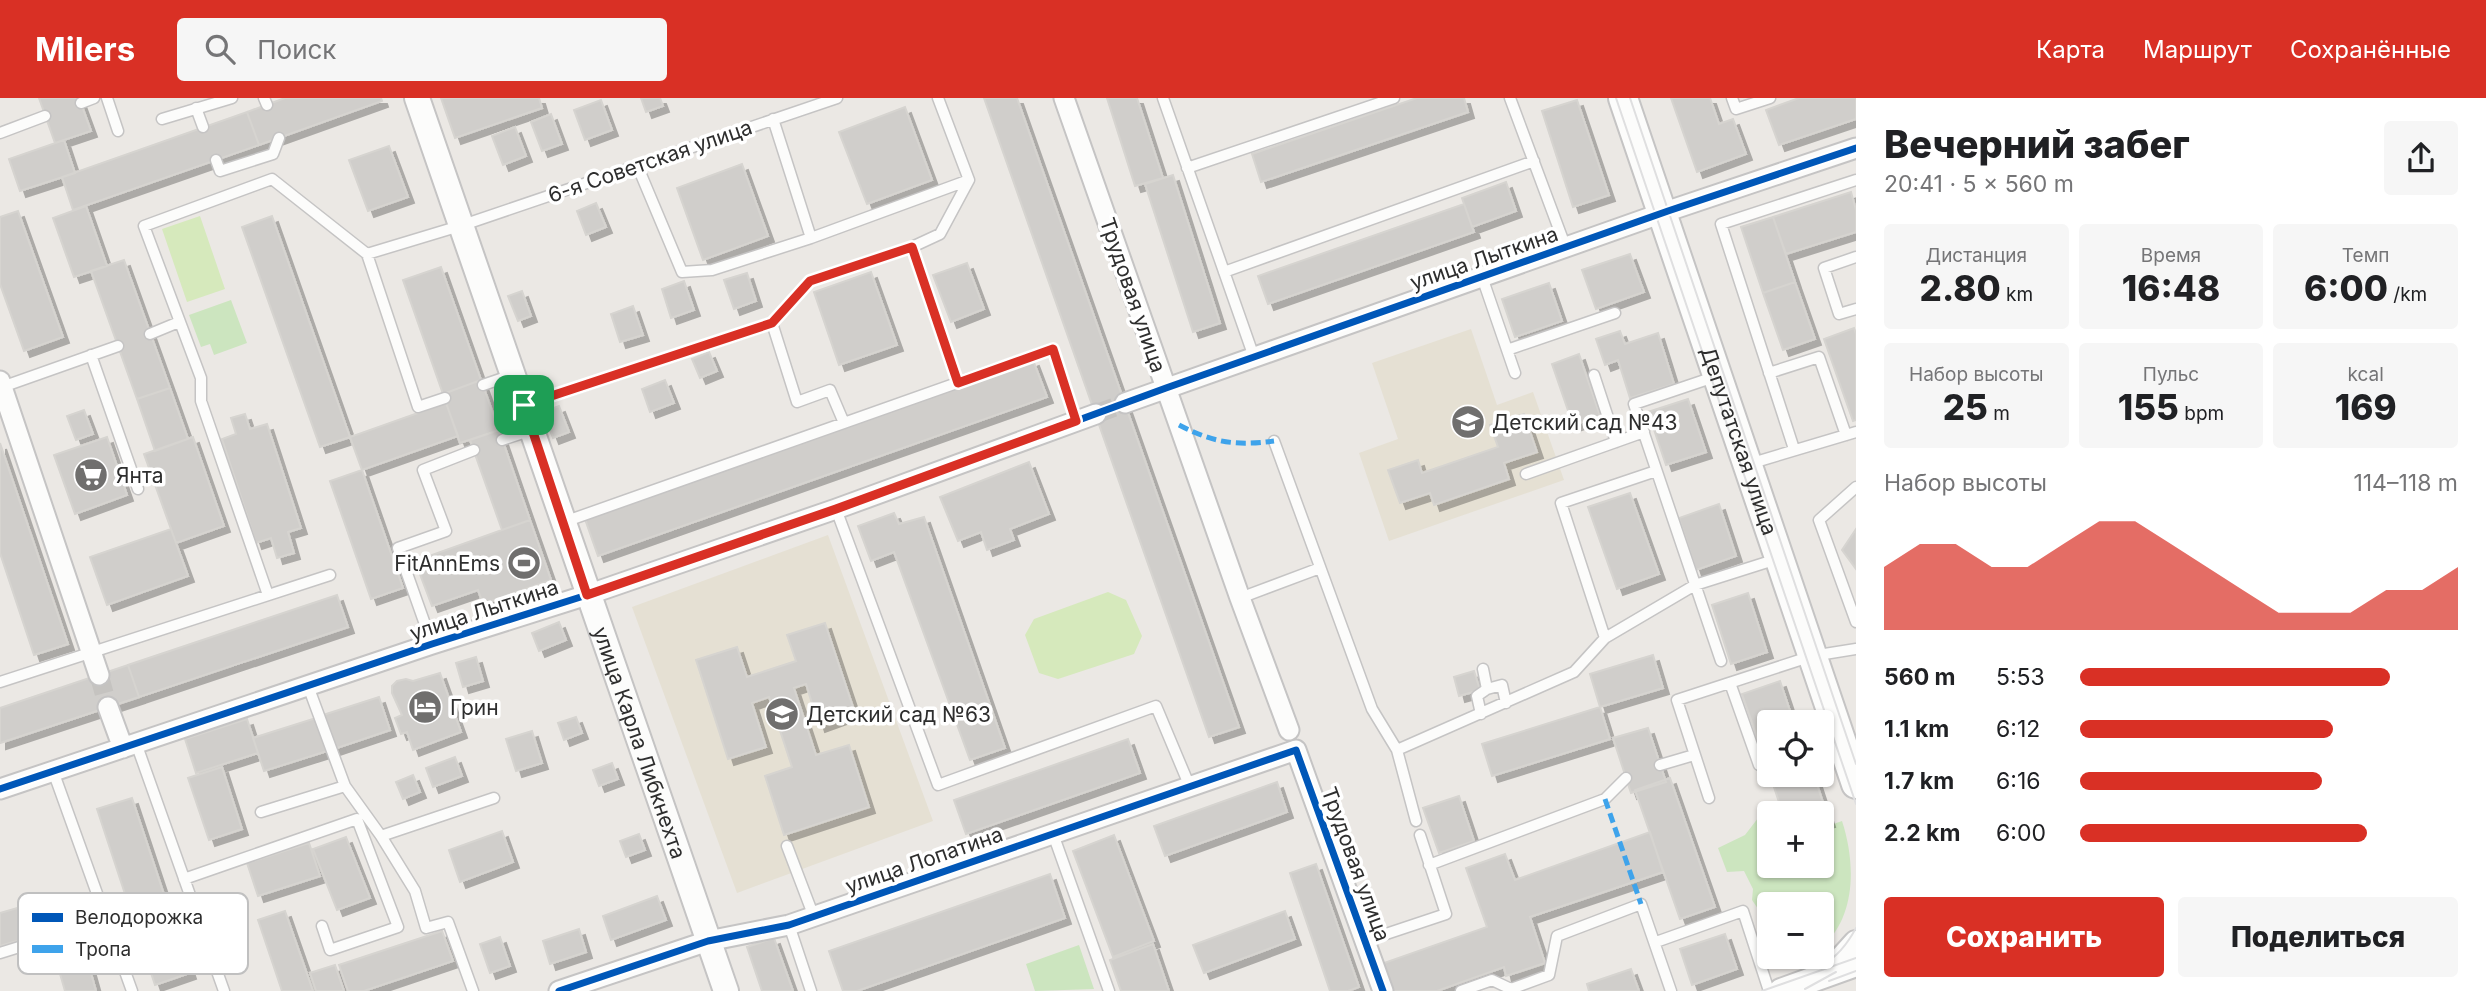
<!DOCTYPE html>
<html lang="ru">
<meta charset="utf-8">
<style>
:root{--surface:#fff;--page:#f6f6f6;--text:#202124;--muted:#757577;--accent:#d93025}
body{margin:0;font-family:Inter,sans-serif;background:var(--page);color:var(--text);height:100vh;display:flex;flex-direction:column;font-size:26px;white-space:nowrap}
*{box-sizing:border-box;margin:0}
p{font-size:23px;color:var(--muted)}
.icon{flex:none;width:38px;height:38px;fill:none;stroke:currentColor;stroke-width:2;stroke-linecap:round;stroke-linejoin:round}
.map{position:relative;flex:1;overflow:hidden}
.panel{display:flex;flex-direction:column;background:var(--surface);width:630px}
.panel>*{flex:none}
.buttons{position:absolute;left:1757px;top:612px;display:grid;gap:14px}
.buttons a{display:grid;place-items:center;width:77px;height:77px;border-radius:7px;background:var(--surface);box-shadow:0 2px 5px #0004;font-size:35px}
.pin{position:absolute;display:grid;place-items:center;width:60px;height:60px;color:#fff;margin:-30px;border-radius:14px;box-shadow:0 4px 10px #0006}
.round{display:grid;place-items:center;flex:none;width:74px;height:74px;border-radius:7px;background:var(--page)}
.head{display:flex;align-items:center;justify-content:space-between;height:119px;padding:0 28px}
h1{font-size:38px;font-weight:800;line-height:52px}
.metrics{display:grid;grid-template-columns:repeat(3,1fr);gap:10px;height:119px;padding:7px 28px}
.metrics div{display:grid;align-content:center;border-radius:7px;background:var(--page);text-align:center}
.metrics b{font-size:35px;font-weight:800}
.metrics small{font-size:19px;font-weight:400}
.metrics p{font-size:19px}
.chart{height:196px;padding:14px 28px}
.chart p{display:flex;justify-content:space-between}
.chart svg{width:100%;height:126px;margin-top:7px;fill:var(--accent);opacity:.7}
.action{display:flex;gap:14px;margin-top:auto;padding:14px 28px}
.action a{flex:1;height:80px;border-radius:7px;background:var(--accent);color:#fff;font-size:28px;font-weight:800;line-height:80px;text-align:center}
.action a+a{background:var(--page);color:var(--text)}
ul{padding:0 28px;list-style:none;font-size:23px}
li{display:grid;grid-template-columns:112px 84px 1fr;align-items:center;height:52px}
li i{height:18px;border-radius:9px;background:var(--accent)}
header{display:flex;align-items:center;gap:42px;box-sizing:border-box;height:98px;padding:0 35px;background:var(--accent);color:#fff}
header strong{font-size:33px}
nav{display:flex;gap:38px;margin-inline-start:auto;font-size:24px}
.search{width:490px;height:63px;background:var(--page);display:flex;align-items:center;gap:18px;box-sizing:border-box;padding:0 24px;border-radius:7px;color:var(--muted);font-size:26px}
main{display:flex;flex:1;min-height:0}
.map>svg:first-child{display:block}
.education{fill:#e5e0d3}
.green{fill:#cce5bf}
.pitch{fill:#d6e9bc}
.building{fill:#d0cecb;stroke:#d6d4d0;stroke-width:2;filter:url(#shadow)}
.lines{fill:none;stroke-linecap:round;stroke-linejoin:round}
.minor-tunnel{stroke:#c5c3c0;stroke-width:19;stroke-dasharray:19 10;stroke-linecap:butt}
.service-casing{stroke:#c5c4c4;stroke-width:13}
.minor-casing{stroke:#c5c4c4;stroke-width:23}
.tertiary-casing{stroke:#c5c4c4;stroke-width:28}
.secondary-casing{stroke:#c5c4c4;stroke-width:32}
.service{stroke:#fcfcfb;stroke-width:10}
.minor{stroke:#fcfcfb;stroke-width:19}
.tertiary{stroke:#fcfcfb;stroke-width:24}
.secondary{stroke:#fcfcfb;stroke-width:28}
.tram{stroke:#dfdfe0;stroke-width:2}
.quiet{stroke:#3ea3eb;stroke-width:5;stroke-dasharray:10 5;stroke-linecap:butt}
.cycleway-casing{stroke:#fff;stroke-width:11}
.cycleway{stroke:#0057b8;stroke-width:7}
.route-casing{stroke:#fff;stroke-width:14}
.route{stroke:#d93025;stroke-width:9}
.labels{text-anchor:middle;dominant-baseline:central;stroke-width:7;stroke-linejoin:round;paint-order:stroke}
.street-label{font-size:21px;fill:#2e2e2e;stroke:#fff}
.poi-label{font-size:21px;fill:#2e2e2e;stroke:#fff;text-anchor:start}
.key{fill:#fff;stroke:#c0c0c0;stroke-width:2}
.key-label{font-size:19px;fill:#2e2e2e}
</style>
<header>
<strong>Milers</strong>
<div class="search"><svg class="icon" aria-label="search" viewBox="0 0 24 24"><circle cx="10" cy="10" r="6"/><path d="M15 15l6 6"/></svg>Поиск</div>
<nav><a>Карта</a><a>Маршрут</a><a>Сохранённые</a></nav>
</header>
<main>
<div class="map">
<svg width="1856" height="893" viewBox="0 0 1856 893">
<defs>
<filter id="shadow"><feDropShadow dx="6" dy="6" stdDeviation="0" flood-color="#0004"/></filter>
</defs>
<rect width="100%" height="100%" fill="#ebe8e4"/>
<path class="education" d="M1471 231 1497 307 1533 294 1564 382 1389 443 1359 355 1398 341 1372 265Z
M828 437 933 723 737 795 632 509Z"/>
<path class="green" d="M231 202 247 245 214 257 210 246 201 249 189 217Z
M1765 711 1769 718V768H1822V730L1842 723C1856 766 1856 819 1822 849V807H1769V827L1752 802 1753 791 1744 773 1727 774 1718 750 1745 737Z
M1079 847 1094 891 1035 893 1026 866Z"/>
<path class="pitch" d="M200 118 225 191 187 204 162 131Z
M1108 494 1126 502 1142 538 1134 556 1058 581 1039 575 1025 537 1034 521Z"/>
<path class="building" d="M39 0H79L91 33 55 45Z
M285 0H381L382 3 259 47 247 14Z
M441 0H539L542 10 455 40Z
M641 0H660L663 8 646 14Z
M984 0H1017L1239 629 1209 639Z
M1107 0H1137L1163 80 1135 88Z
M1417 0H1464L1468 14 1261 84 1252 56Z
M1671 0H1710L1719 26 1733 21 1746 56 1697 74Z
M1799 0H1856V21L1779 47 1766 12Z
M601 2 612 32 585 42 574 12Z
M1577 2 1609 97 1573 109 1542 13Z
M905 9 932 82 867 106 839 34Z
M247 14 259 47 73 112 62 79Z
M551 16 562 46 542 53 531 24Z
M515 29 526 58 503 67 492 38Z
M64 42 75 75 20 93 9 61Z
M389 48 408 99 368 113 349 62Z
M742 66 768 138 703 162 677 90Z
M1173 77 1220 225 1193 234 1145 86Z
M1506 84 1516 113 1472 129 1462 100Z
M1851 94 1856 112V134L1786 156 1773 119Z
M596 105 606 129 586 137 577 113Z
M1464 106 1474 134 1268 206 1258 178Z
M86 108 107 168 74 179 53 120Z
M18 113 63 239 24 253 0 186V119Z
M272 118 350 339 320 349 242 129Z
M1773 119 1795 184 1763 195 1741 129Z
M1630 156 1644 194 1596 211 1582 172Z
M124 162 170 290 137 301 91 173Z
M967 165 984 211 951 224 933 177Z
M441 169 481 282 443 296 403 182Z
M871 174 897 247 839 267 814 194Z
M747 175 756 203 734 211 724 182Z
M684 183 694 212 671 220 662 191Z
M1795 184 1815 241 1783 252 1763 195Z
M1549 185 1562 223 1515 239 1502 201Z
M522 193 531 218 518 223 508 198Z
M633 208 643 237 620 244 611 216Z
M1854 230 1856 236V322L1853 323 1824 241Z
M1620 233 1625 246 1658 235 1674 286 1630 300 1618 262 1605 267 1596 241Z
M709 254 717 273 700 280 692 261Z
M1579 256 1600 318 1573 327 1552 266Z
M1033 262 1047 299 598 458 585 421Z
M481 282 499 332 460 345 443 296Z
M665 282 674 305 650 314 642 291Z
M170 290 188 341 155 353 137 301Z
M1688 301 1706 354 1666 367 1648 314Z
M446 305 458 338 362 372 350 339Z
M559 308 569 334 553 340 543 314Z
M84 312 93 336 76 342 67 318Z
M245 316 250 331 267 326 301 430 288 434 294 455 277 460 271 440 256 445 222 341 236 336 231 320Z
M1524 316 1537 354 1504 365 1509 381 1434 407 1430 395 1400 405 1388 372 1418 362 1422 375 1498 349 1490 327Z
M499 332 530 422 502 432 470 342Z
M107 339 127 397 75 416 54 357Z
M193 339 224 428 176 445 144 356Z
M0 345 68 546 34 557 0 455Z
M1029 364 1049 416 1010 431 1014 442 987 452 981 434 958 443 940 399Z
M362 372 403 490 371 501 330 383Z
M1630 395 1659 476 1617 491 1588 409Z
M1719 406 1736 458 1696 472 1679 420Z
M894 415 899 426 924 419 1005 650 970 662 894 454 871 463 858 428Z
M530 422 551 482 483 506 478 492 432 508 415 463Z
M171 431 188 478 107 507 90 459Z
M1856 431V471L1842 452Z
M1748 495 1767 554 1731 566 1712 507Z
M337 497 348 529 139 599 128 567Z
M559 524 566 542 539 553 532 535Z
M825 525 855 615 819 628 806 586 794 590 816 657 849 647 869 709 784 737 765 678 792 669 769 599 752 605 766 649 728 661 696 562 737 549 747 579 796 563 787 537Z
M1653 557 1663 590 1600 609 1590 576Z
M476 559 483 583 463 589 456 565Z
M128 567 139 599 0 645V610Z
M1474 573 1480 592 1459 598 1454 579Z
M440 575 461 634 413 652 407 634 401 636 395 620 402 617 392 595V588L397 583 406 581 413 583Z
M1780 583 1794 625H1769V651L1762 653 1742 596Z
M379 599 390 632 328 653 317 619Z
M1600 609 1610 641 1492 678 1482 646Z
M576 619 582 635 564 642 558 625Z
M316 620 327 653 264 673 253 640Z
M247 621 258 655 196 675 185 641Z
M1648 630 1666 684 1631 695 1613 640Z
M532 633 542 665 516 673 506 641Z
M1128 641 1140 675 966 736 954 702Z
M455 659 462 678 433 689 426 670Z
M612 665 618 681 599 688 593 672Z
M222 669 242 731 209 742 188 680Z
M413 677 420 694 403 701 396 684Z
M1799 677H1814L1829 723 1822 725V716H1783L1773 686Z
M1670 680 1715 809 1680 821 1635 692Z
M1277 684 1287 714 1165 758 1154 728Z
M1459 698 1474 743 1439 755 1423 710Z
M132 700 190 875 155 887 97 711Z
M502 733 513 764 460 784 449 752Z
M1650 734 1663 774 1530 819 1545 865 1506 878 1504 869 1437 893H1390L1381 866 1487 829 1466 770 1505 756 1515 782Z
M639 736 645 752 626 759 620 743Z
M1114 737 1154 843 1113 859 1073 753Z
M346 739 370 800 337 812 313 751Z
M309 745 320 778 258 798 247 765Z
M1316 766 1359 889 1348 893H1330L1290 775Z
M1050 776 1065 820 857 893H843L829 853Z
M66 796 74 826 0 848V815Z
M657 798 666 822 611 842 603 818Z
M285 813 313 893H282L258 822Z
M1285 813 1295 841 1204 875 1193 847Z
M579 831 586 854 550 866 543 843Z
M442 833 453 863 364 893H348L339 867Z
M1725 836 1737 871 1692 887 1680 851Z
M500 839 510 868 490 875 480 846Z
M774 840 793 893H762L747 849Z
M1153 846 1169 893H1121L1110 862Z
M87 861 96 893H65L58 869Z
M335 867 344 893H316L310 875Z
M1631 871 1639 893H1589L1587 886Z"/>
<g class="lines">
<path class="minor-tunnel" d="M1096 316 1125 305
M99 577 108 609"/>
<g class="service-casing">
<path id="service" d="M107 0 118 33
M264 0 267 7
M938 0 969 82
M1163 0 1254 259
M1510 0 1566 150
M1732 0 1736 11 1770 0
M81 5 94 0
M196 10 203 29
M162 21 232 0
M773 21 811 140
M0 35 45 18
M216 62 220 73 273 56 279 40
M637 67 682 174 712 172 811 140 969 82 940 136 912 149
M1187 70 1394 0
M367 156 418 309 445 300
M1856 159 1824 170 1839 216 1856 211
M1224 174 1534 63
M1482 179 1515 275
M772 225 797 304 830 292 844 325
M150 236 179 224
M1507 252 1615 215
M91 257 138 391
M1769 275 1819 259 1846 337
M1594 277 1616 344
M1714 279 1634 306 1721 563
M483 287 512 277
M2 289 118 248
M525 307 772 225 810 183 912 149 958 285
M502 342 532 332
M1274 343 1372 611 1397 652 1416 723
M1794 351 1721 126 1856 82
M1749 366 1856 334
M1526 376 1644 334
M1856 389 1819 422 1856 524
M836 411 938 687 1156 608 1190 689
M564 424 1053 251 1076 323
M268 497 201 303V280L144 128 272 81 367 156 463 127 837 0
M1240 500 1320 470
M1605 540 1561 405 1656 373
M432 546 398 450 446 433 423 372 474 352
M0 584 330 477
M1730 585 1759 667
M308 588 345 688 381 738 415 793 426 830 448 824 473 893
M1487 591 1502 587 1506 605
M1481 616 1477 598 1487 591 1483 571
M136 645 224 893
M1397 652 1574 574 1605 540 1695 487 1777 461
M1660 667 1694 657
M53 673 132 893
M1709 700 1677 602 1812 558 1856 551
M261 714 345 688
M1053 736 1109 893
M381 738 494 700
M787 748 814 819
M1429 767 1605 701 1626 680
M184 781 357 721 398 829 330 852 322 828
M789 827 811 893
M1365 843 1446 816 1420 737
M1656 844 1743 813 1769 893
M0 855 58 837
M1461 893 1492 882 1511 891 1549 877 1557 838 1641 806 1671 893"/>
</g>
<g class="minor-casing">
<path id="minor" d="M1064 0 1240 500 1289 632
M0 283 99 577
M1125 305 1668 113 1856 50
M108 609 123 650
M0 691 432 546 587 497 836 411 1096 316
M559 893 708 843 789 827 1296 652 1383 893"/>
</g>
<g class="tertiary-casing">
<g id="tertiary">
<path id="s1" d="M417 0 726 893"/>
<path d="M1828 871 1836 867 1856 845"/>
<path d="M1781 893 1856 866"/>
</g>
</g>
<g class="secondary-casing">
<g id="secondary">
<path id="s2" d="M1623 0 1856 686"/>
</g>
</g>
<use href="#service" class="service"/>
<use href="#minor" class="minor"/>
<use href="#tertiary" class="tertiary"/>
<use href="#secondary" class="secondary"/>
<path class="tram" d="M1616 0 1856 706
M1630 0 1856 666
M1824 866C1838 858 1848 845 1856 830
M1829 883 1856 873
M1805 891 1836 874
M1762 893 1856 860"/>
<path class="quiet" d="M1179 327C1214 345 1236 348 1274 343
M1605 701 1641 806"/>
<g class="cycleway-casing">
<path id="cycleway" d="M0 691 432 546 587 497 836 411 1166 290 1668 113 1856 50
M559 893 708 843 789 827 1296 652 1383 893"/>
</g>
<use href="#cycleway" class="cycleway"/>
</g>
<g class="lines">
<g class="route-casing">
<path id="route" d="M912 149 958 285 1053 251 1076 323 836 411 587 497 524 307 772 225 810 183Z"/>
</g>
<use href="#route" class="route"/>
</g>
<defs>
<g id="school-disc" transform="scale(1.75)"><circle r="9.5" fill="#706f6e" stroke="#fff"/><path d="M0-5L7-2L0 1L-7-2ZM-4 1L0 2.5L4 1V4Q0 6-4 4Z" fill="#fff"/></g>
<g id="supermarket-disc" transform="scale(1.75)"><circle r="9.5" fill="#706f6e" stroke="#fff"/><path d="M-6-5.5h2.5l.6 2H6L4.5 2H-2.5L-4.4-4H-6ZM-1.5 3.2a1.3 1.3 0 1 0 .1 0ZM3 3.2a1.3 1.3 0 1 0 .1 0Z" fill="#fff"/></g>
<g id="stadium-disc" transform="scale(1.75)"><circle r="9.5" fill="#706f6e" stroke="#fff"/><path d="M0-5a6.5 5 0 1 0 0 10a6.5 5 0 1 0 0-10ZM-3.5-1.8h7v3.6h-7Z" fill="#fff"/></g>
<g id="hotel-disc" transform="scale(1.75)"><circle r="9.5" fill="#706f6e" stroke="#fff"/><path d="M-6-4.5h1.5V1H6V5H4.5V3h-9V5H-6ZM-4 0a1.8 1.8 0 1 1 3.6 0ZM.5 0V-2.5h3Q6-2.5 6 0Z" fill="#fff"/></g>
</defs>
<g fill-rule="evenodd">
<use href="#school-disc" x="1468" y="324"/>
<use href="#supermarket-disc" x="91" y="377"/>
<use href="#stadium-disc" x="524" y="465"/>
<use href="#hotel-disc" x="425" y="609"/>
<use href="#school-disc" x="782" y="616"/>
</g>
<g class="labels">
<g class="street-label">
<text transform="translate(650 63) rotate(-19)">6-я Советская улица</text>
<text transform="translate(1484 160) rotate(-19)">улица Лыткина</text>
<text transform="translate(1133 197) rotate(71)">Трудовая улица</text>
<text stroke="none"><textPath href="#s2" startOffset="362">Депутатская улица</textPath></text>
<text transform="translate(484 512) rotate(-18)">улица Лыткина</text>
<text stroke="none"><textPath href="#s1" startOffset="682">улица Карла Либкнехта</textPath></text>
<text transform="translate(924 762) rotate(-19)">улица Лопатина</text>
<text transform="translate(1356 766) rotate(70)">Трудовая улица</text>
</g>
<g class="poi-label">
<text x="1492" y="324">Детский сад №43</text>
<text x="116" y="377">Янта</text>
<text x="500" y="465" text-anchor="end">FitAnnEms</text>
<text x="450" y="609">Грин</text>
<text x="806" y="616">Детский сад №63</text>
</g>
</g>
<rect x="18" y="795" width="230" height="81" rx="10" class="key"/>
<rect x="32" y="815" width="31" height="9" fill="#0057b8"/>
<rect x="32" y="847" width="31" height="8" fill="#3ea3eb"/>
<g class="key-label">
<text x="75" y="826">Велодорожка</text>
<text x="75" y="858">Тропа</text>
</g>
</svg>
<div class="buttons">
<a><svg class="icon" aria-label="locate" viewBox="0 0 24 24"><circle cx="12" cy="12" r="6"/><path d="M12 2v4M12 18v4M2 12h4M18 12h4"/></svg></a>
<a>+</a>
<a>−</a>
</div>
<div class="pin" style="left:524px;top:307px;background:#1e9e55"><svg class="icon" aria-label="arrive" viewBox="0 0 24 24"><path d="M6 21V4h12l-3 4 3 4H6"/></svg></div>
</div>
<section class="panel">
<div class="head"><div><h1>Вечерний забег</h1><p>20:41 · 5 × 560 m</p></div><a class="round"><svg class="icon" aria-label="share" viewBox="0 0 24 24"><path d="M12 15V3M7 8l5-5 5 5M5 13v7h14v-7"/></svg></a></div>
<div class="metrics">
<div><p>Дистанция</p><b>2.80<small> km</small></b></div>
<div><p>Время</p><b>16:48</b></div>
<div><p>Темп</p><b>6:00<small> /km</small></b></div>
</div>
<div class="metrics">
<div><p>Набор высоты</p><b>25<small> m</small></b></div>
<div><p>Пульс</p><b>155<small> bpm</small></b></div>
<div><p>kcal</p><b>169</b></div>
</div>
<div class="chart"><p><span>Набор высоты</span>114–118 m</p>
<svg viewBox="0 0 160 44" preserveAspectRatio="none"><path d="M0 44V22L10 14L20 14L30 22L40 22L50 14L60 6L70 6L80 14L90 22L100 30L110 38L120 38L130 38L140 30L150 30L160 22V44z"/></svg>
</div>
<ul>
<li><b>560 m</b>5:53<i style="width:82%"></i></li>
<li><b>1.1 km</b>6:12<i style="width:67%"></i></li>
<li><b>1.7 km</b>6:16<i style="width:64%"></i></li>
<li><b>2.2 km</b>6:00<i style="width:76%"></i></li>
</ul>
<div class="action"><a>Сохранить</a><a>Поделиться</a></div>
</section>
</main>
